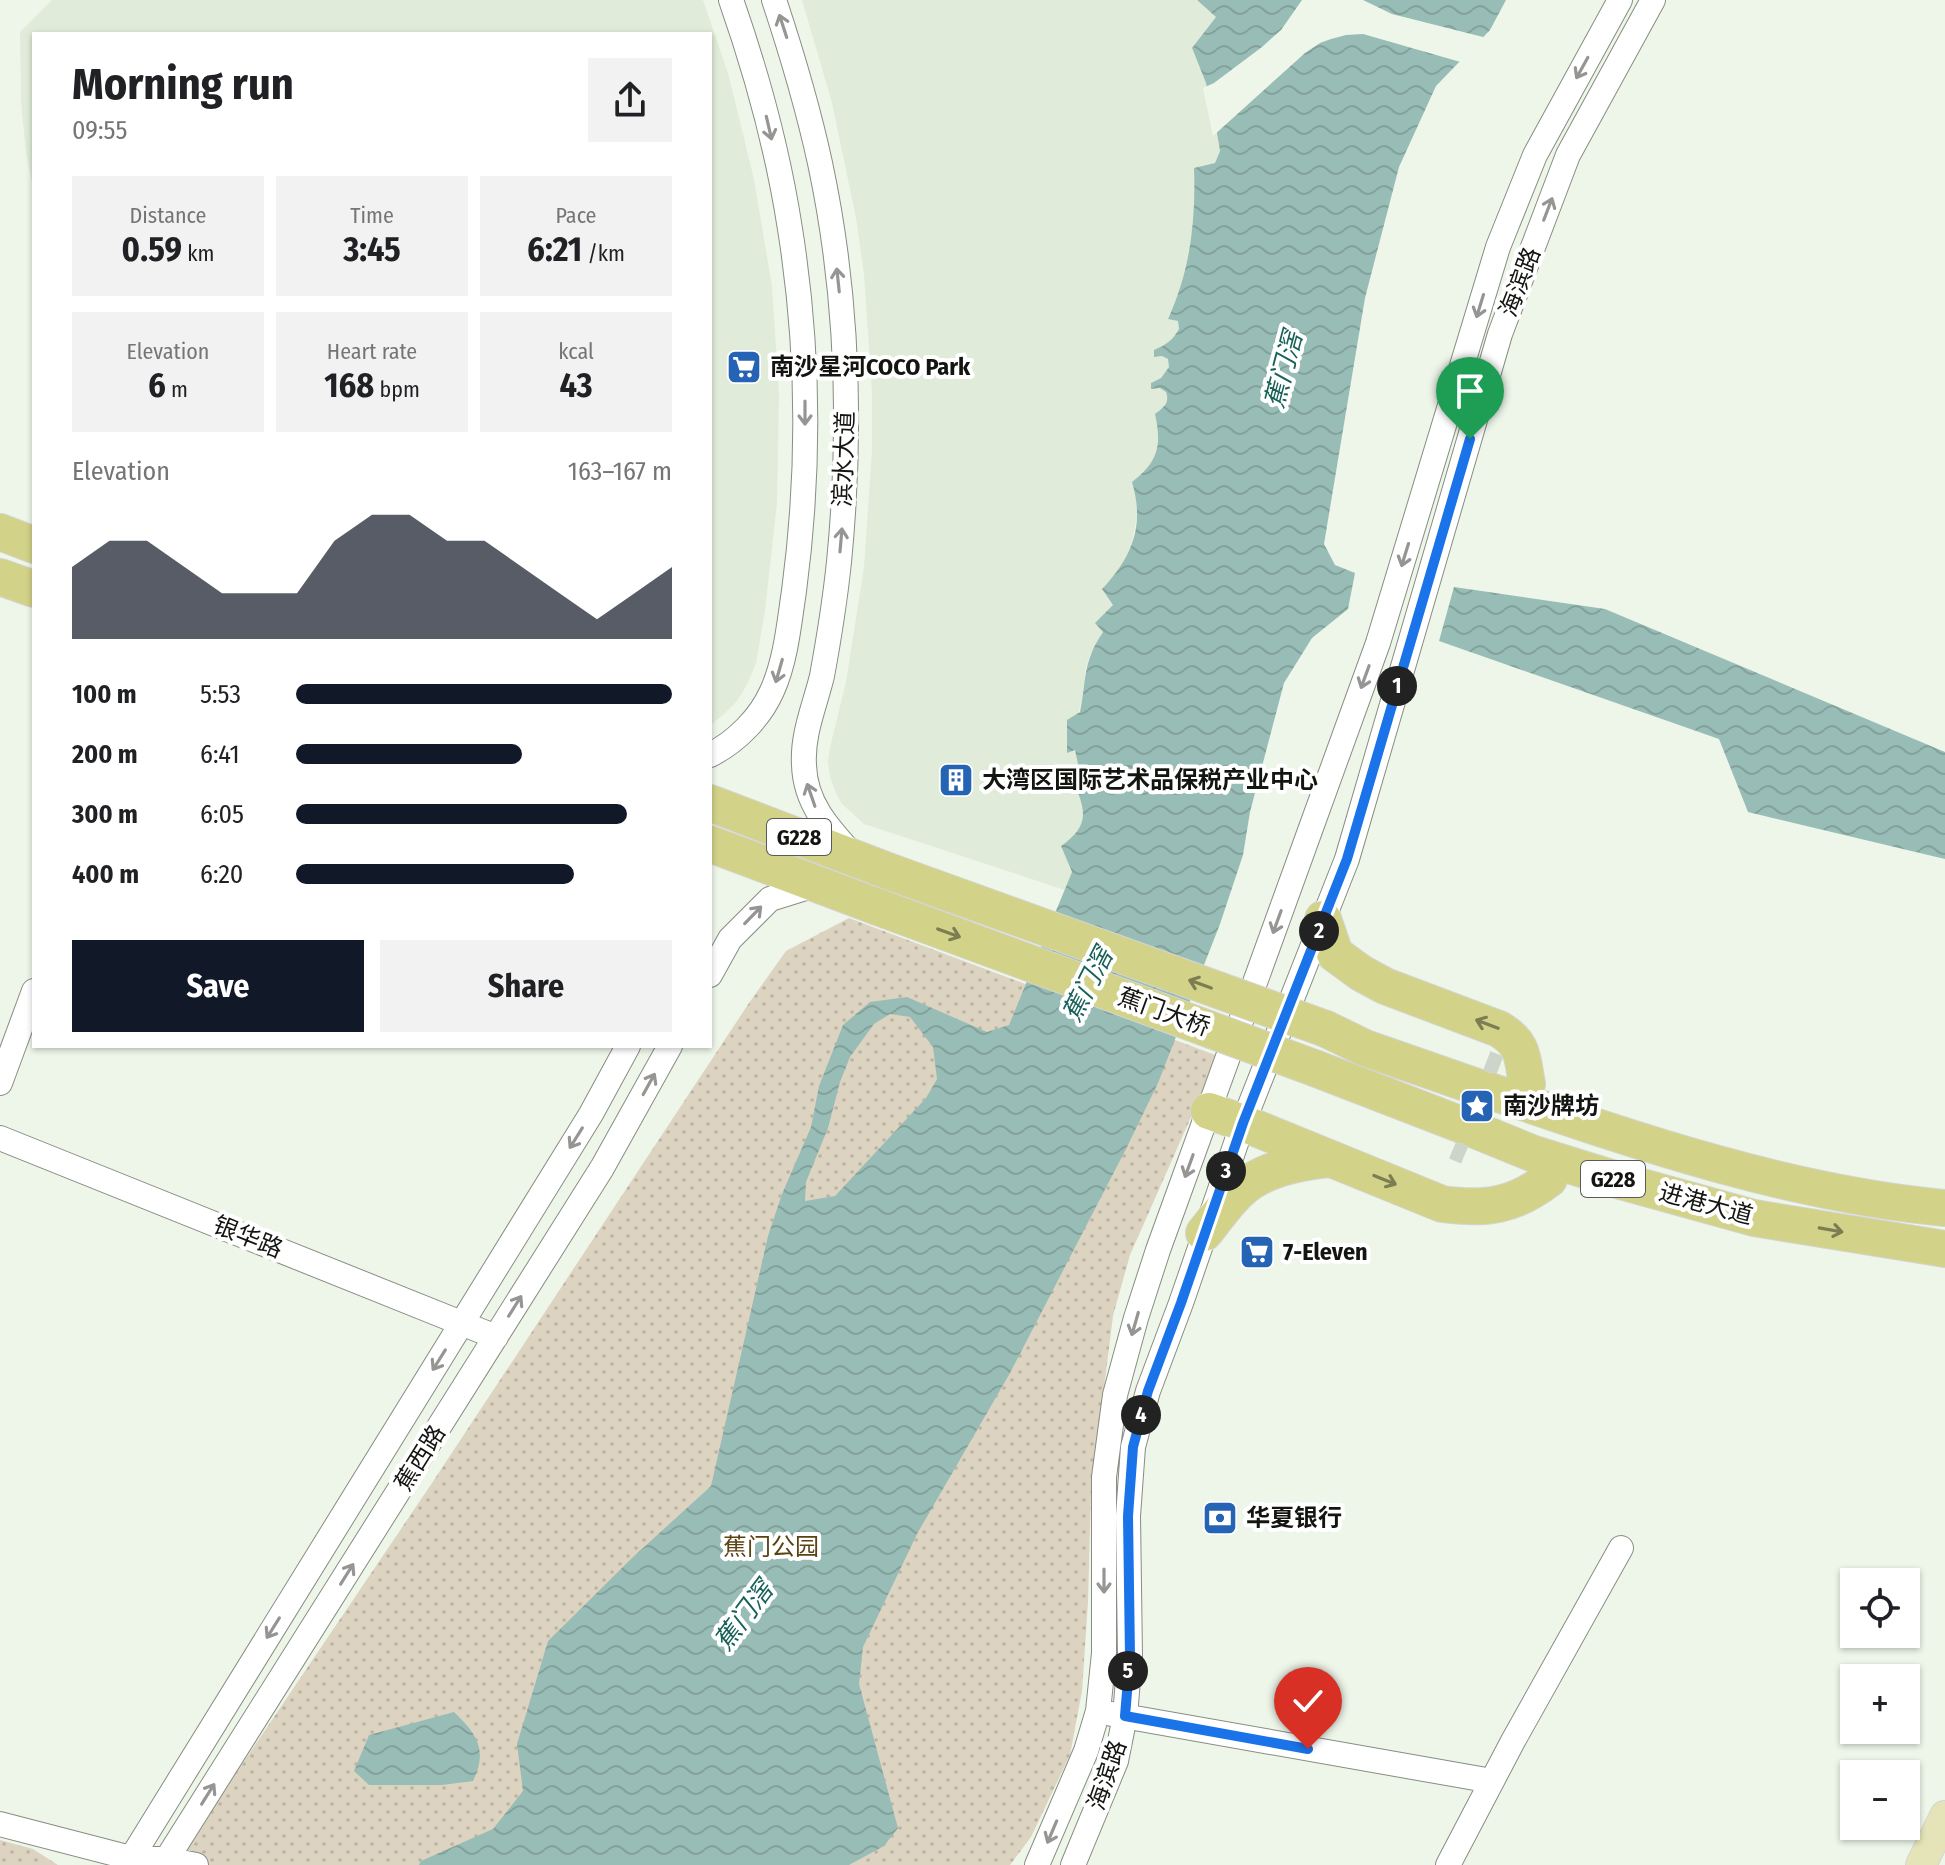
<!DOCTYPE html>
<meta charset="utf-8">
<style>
:root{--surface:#fff;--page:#f2f2f2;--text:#202124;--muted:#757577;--accent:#111827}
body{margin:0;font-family:"Fira Sans Condensed","Noto Sans SC",sans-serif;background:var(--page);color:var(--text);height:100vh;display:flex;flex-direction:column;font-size:30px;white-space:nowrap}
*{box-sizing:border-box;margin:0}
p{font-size:26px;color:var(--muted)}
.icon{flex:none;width:44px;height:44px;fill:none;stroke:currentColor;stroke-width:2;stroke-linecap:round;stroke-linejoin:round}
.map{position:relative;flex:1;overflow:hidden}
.sheet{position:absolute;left:32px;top:32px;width:680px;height:1016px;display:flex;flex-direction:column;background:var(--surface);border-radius:0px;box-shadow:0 2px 6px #0004}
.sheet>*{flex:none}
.buttons{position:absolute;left:1840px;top:1568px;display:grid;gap:16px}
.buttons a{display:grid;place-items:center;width:80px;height:80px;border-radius:0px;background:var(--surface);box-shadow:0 2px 6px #0004;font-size:40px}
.pin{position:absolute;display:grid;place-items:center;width:68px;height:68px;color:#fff;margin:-82px -34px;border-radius:50% 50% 50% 0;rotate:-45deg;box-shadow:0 0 8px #0007}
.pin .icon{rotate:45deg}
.km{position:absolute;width:40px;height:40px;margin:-20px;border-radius:50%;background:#222;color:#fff;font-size:22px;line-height:40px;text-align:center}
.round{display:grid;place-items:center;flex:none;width:84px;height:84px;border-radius:0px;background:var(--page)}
.headline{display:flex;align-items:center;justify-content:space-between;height:136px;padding:0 40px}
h1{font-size:44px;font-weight:700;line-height:60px}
.stats{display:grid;grid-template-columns:repeat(3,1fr);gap:12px;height:136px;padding:8px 40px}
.stats div{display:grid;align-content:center;border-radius:0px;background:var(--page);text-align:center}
.stats b{font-size:34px;font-weight:700}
.stats small{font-size:22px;font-weight:400}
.stats p{font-size:22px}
.chart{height:224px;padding:16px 40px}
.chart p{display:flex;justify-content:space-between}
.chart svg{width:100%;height:144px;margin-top:8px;fill:var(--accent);opacity:.7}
.cta{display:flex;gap:16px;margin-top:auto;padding:16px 40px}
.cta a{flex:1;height:92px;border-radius:0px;background:var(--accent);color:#fff;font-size:32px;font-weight:700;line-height:92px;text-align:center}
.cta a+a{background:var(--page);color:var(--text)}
ul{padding:0 40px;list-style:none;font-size:26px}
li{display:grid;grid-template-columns:128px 96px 1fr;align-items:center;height:60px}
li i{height:20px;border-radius:10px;background:var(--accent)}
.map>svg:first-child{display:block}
.built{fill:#e0ecd9}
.park{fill:url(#park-dots)}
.water{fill:url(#water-waves);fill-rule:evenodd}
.pier{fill:#eef6ea}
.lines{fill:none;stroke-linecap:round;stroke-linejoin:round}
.highway-tunnel{stroke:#cdd4c9;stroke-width:36;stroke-dasharray:36 18;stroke-linecap:butt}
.minor-casing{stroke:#878d82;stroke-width:26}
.major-casing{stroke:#d5d5d4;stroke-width:32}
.highway-casing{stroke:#d5d5d4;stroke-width:38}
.minor{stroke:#fff;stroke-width:24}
.major{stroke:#e4e4b8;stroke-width:30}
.highway{stroke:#d2d288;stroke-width:36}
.highway-bridge-casing{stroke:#d5d5d4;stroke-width:38;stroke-linecap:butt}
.highway-bridge{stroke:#d2d288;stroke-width:36}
.oneway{stroke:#959694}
.oneway2{stroke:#7c7d52}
.route-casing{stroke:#fff;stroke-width:16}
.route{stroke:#1a73e8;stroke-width:10}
.labels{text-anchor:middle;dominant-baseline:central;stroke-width:8;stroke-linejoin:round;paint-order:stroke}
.shield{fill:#fff;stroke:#5a5b58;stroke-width:2}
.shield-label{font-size:22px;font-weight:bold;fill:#131511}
.street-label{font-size:24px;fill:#131511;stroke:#fff}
.poi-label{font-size:24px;font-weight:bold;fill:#131511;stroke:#fff;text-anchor:start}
.park-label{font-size:24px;fill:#594312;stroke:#fff}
.water-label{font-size:26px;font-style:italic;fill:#186158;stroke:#fff}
</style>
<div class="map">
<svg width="1945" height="1865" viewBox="0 0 1945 1865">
<defs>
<pattern id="park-dots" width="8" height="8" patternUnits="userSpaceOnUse" patternTransform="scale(2)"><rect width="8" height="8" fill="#ddd3c1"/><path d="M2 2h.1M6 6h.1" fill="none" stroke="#bdb4a5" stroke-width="1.8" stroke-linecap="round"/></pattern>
<pattern id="water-waves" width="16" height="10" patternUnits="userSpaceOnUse" patternTransform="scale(2)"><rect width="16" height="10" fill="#98bdb6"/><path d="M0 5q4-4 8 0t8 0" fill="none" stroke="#82a29b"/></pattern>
</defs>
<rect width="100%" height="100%" fill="#eef6ea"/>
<path class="built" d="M52 0H703L728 73 754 179 772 286 779 394 777 503 765 611 756 663 748 683 737 701 722 716 710 725V34H34V191L26 153 21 102 20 32Z
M802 0H1197L1217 17 1192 49 1206 83 1220 151 1215 163 1205 166 1195 201 1193 226 1187 261 1179 294 1168 318 1178 321 1179 329 1174 338 1165 345 1162 356 1169 359V367L1161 378 1151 383V389L1160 388 1166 392 1168 398 1165 406 1155 414 1159 433 1158 446 1154 460 1143 474 1132 482 1136 496 1137 516 1130 553 1118 571 1103 588 1114 605 1103 632 1090 655 1085 671V688L1068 753 1075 750 1079 762 1083 787 1078 793 1083 805 1082 825 1072 838 1061 846 1072 872 1065 890 864 824 842 804 835 791 830 777 828 762 830 747 846 682 864 567 872 450V392L864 275 856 218 832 103Z"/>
<path class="park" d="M849 918 1218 1056 1130 1255 1113 1316 1091 1492 1088 1602 1082 1691 1070 1755 1031 1837 1010 1865H174L430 1486 749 1003 786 951Z
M0 1840 33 1849 58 1865H0Z"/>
<path class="water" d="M1197 0H1506L1490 30 1436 86 1399 167 1365 298 1324 544 1335 565 1355 573 1348 609 1312 638 1284 683 1250 812 1243 855 1220 924 1158 1083 1127 1147 1010 1373 917 1534 863 1647 859 1684 898 1828 884 1846 849 1865H419L421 1861 493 1829 523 1791 517 1744 548 1641 632 1558 711 1486 768 1236 782 1194 811 1127 819 1086 843 1025 870 1002 907 997 987 1032 1009 1025 1072 872 1061 846C1083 830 1088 818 1078 793L1083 787 1075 750 1067 753V720L1080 712C1087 679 1082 663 1103 632L1095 623 1113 605 1102 589C1132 557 1145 526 1132 482 1158 462 1162 446 1155 414 1164 407 1170 403 1166 392L1160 388 1151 389V383L1161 378 1169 367 1168 359 1162 356 1154 357V350C1166 345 1173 340 1179 329L1178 321 1168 319C1190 271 1196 221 1194 168L1215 163 1220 151 1216 128 1206 83 1192 48 1216 17ZM890 1014 910 1017 933 1047 937 1079 926 1098 835 1196 805 1201 806 1182 828 1128 840 1082 850 1057 874 1024Z
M1454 587 1605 609 1945 752V859L1748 812 1719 739 1439 641Z
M454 1712C477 1734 488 1750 473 1781L442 1785H369L354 1771 369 1735Z"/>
<path class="pier" d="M1302 0H1363L1392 14 1487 38 1464 63 1363 34 1346 35 1331 39 1320 43 1305 53 1213 136 1203 88 1214 83 1262 47 1281 30Z"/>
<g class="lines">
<path class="highway-tunnel" d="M1484 1068 1497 1073
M1456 1142 1468 1147"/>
<g class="minor-casing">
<path id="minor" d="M774 0C792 54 808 108 820 163 848 294 852 429 839 562 835 600 829 638 822 676 815 705 802 734 804 765 805 802 827 827 851 853
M710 755C736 742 760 718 772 691 786 660 789 624 794 591 810 471 809 348 790 229 778 151 757 74 731 0
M710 975 730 939 770 899 818 884
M0 1083 34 991
M0 1138 496 1337
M1112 1714 1492 1781
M0 1824 131 1858 166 1859 196 1865
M127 1865 591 1114 628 1046
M163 1865 602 1168 670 1046
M1037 1865 1086 1751 1098 1711 1104 1653V1477L1115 1395 1136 1318 1158 1250 1378 643 1498 247 1535 155 1620 0
M1073 1865 1116 1761 1125 1716 1130 1656 1128 1516 1133 1447 1148 1391 1181 1303 1243 1123 1347 859 1500 334 1568 155 1653 0
M1448 1865 1513 1741 1621 1548"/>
</g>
<g class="major-casing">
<path id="major" d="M1921 1865 1945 1816"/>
</g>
<g class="highway-casing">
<path id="highway" d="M0 532 34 545
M0 577 34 589
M710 803 888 871
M710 844 875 906
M1323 919 1335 954 1361 973 1385 986 1499 1029C1524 1044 1522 1057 1527 1084
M1326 1029 1365 1048 1477 1087
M1317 1069 1462 1125
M1490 1091C1636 1141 1790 1194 1945 1208
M1209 1111 1243 1123 1442 1204C1486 1210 1514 1206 1549 1179
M1475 1130 1534 1154 1624 1182 1754 1218 1945 1249
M1204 1233C1218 1216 1233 1193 1252 1181 1276 1166 1305 1161 1332 1159"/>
</g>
<use href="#minor" class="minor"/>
<use href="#major" class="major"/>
<use href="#highway" class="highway"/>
<g class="highway-bridge-casing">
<path id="highway-bridge" d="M888 871 1326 1029
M875 906 1317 1069"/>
</g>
<use href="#highway-bridge" class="highway-bridge"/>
</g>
<defs><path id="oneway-shaft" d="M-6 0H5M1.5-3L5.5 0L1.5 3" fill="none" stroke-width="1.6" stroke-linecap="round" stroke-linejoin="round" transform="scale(2)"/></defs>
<g class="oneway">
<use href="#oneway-shaft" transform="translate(783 26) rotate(-108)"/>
<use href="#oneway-shaft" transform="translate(1582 68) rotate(119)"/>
<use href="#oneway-shaft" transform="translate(769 128) rotate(77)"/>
<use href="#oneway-shaft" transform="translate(1548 209) rotate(-69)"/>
<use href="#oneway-shaft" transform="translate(838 280) rotate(-96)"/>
<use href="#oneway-shaft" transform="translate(1480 306) rotate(107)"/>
<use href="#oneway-shaft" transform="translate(805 413) rotate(90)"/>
<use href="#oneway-shaft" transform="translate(841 540) rotate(-85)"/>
<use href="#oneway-shaft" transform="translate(1405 555) rotate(107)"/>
<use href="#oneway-shaft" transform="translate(779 671) rotate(106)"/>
<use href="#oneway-shaft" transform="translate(1365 677) rotate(110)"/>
<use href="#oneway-shaft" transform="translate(811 795) rotate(-109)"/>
<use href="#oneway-shaft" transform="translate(753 915) rotate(-46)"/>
<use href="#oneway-shaft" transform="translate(1277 922) rotate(110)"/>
<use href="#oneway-shaft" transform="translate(649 1084) rotate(-61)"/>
<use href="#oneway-shaft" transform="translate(576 1138) rotate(122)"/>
<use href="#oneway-shaft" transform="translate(1189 1166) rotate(110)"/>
<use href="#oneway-shaft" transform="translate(515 1306) rotate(-58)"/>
<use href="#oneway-shaft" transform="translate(1135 1324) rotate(106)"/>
<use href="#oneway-shaft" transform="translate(439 1360) rotate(122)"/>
<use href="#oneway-shaft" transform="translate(347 1574) rotate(-58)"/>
<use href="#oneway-shaft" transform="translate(1104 1581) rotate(90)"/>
<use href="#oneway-shaft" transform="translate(273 1628) rotate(122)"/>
<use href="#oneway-shaft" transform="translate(208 1794) rotate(-58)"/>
<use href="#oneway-shaft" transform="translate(1052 1832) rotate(113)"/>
</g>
<g class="oneway2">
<use href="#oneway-shaft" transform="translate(949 933) rotate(20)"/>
<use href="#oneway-shaft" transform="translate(1200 984) rotate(-160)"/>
<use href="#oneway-shaft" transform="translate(1487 1024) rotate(-159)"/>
<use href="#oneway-shaft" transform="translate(1385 1180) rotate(22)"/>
<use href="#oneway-shaft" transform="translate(1831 1230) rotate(10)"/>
</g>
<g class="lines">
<g class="route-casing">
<path id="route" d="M1308 1749 1125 1716 1130 1656 1128 1516 1133 1447 1148 1391 1181 1303 1243 1123 1347 859 1470 439"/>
</g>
<use href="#route" class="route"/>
</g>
<defs>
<g id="supermarket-square" transform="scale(1.8)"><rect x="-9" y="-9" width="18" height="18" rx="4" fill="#2563b4" stroke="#fff"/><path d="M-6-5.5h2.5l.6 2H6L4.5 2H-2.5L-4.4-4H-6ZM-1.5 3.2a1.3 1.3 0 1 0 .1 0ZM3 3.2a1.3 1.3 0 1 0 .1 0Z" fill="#fff"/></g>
<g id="building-square" transform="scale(1.8)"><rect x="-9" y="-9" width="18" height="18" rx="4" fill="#2563b4" stroke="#fff"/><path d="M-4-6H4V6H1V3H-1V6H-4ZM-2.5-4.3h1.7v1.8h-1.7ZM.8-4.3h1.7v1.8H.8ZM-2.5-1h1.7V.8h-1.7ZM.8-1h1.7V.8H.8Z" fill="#fff"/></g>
<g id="sight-square" transform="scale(1.8)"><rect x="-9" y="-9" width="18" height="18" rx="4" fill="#2563b4" stroke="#fff"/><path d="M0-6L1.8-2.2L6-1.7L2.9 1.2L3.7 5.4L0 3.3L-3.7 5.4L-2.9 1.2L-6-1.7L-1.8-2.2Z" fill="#fff"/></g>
<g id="bank-square" transform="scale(1.8)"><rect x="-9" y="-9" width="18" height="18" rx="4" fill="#2563b4" stroke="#fff"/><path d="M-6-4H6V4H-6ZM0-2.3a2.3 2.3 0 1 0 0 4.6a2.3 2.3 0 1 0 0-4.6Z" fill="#fff"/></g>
</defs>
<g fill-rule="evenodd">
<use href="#supermarket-square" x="744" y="367"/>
<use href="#building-square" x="956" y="780"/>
<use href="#sight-square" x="1477" y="1106"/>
<use href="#supermarket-square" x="1257" y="1252"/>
<use href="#bank-square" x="1220" y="1518"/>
</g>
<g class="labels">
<g class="shield">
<rect x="767" y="819" width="64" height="36" rx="6"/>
<rect x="1581" y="1161" width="64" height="36" rx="6"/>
</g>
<g class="shield-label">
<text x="799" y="837">G228</text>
<text x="1613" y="1179">G228</text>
</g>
<g class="street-label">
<text transform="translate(1520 282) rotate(-69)">海滨路</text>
<text transform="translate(844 459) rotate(-88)">滨水大道</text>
<text transform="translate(1164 1012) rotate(20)">蕉门大桥</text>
<text transform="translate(1706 1204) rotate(15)">进港大道</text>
<text transform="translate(248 1237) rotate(22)">银华路</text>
<text transform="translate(420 1458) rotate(-58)">蕉西路</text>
<text transform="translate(1107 1775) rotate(-71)">海滨路</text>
</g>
<g class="poi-label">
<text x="770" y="367">南沙星河COCO Park</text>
<text x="982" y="780">大湾区国际艺术品保税产业中心</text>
<text x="1503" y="1106">南沙牌坊</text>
<text x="1283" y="1252">7-Eleven</text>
<text x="1246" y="1518">华夏银行</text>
</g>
<g class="park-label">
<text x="771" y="1547">蕉门公园</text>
</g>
<g class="water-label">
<text transform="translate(1284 370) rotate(-75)">蕉门滘</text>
<text transform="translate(1088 985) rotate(-63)">蕉门滘</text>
<text transform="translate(744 1616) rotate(-53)">蕉门滘</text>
</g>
</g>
</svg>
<div class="buttons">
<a><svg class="icon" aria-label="locate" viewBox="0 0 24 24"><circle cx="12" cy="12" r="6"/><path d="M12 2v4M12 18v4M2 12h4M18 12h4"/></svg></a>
<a>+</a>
<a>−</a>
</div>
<div class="pin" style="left:1470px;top:439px;background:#1e9e55"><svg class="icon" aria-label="arrive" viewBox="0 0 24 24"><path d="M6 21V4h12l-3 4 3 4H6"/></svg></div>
<div class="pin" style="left:1308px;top:1749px;background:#d93025"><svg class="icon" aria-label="check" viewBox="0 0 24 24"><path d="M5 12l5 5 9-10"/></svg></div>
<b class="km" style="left:1397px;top:686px">1</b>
<b class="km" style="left:1319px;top:931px">2</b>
<b class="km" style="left:1226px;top:1171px">3</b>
<b class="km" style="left:1141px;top:1415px">4</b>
<b class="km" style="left:1128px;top:1671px">5</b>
<section class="sheet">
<div class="headline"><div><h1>Morning run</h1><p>09:55</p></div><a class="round"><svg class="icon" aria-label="share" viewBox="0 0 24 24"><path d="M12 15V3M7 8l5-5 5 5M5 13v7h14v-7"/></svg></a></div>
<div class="stats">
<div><p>Distance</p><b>0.59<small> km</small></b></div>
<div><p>Time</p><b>3:45</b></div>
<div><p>Pace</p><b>6:21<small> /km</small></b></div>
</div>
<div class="stats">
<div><p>Elevation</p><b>6<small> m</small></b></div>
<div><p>Heart rate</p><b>168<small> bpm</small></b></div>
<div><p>kcal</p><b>43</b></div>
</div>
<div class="chart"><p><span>Elevation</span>163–167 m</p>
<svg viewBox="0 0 160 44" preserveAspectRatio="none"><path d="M0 44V22L10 14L20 14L30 22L40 30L50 30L60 30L70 14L80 6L90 6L100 14L110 14L120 22L130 30L140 38L150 30L160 22V44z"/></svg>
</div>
<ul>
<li><b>100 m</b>5:53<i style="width:100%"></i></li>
<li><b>200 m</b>6:41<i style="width:60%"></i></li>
<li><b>300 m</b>6:05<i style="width:88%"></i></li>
<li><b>400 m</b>6:20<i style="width:74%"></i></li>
</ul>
<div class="cta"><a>Save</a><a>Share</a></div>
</section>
</div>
